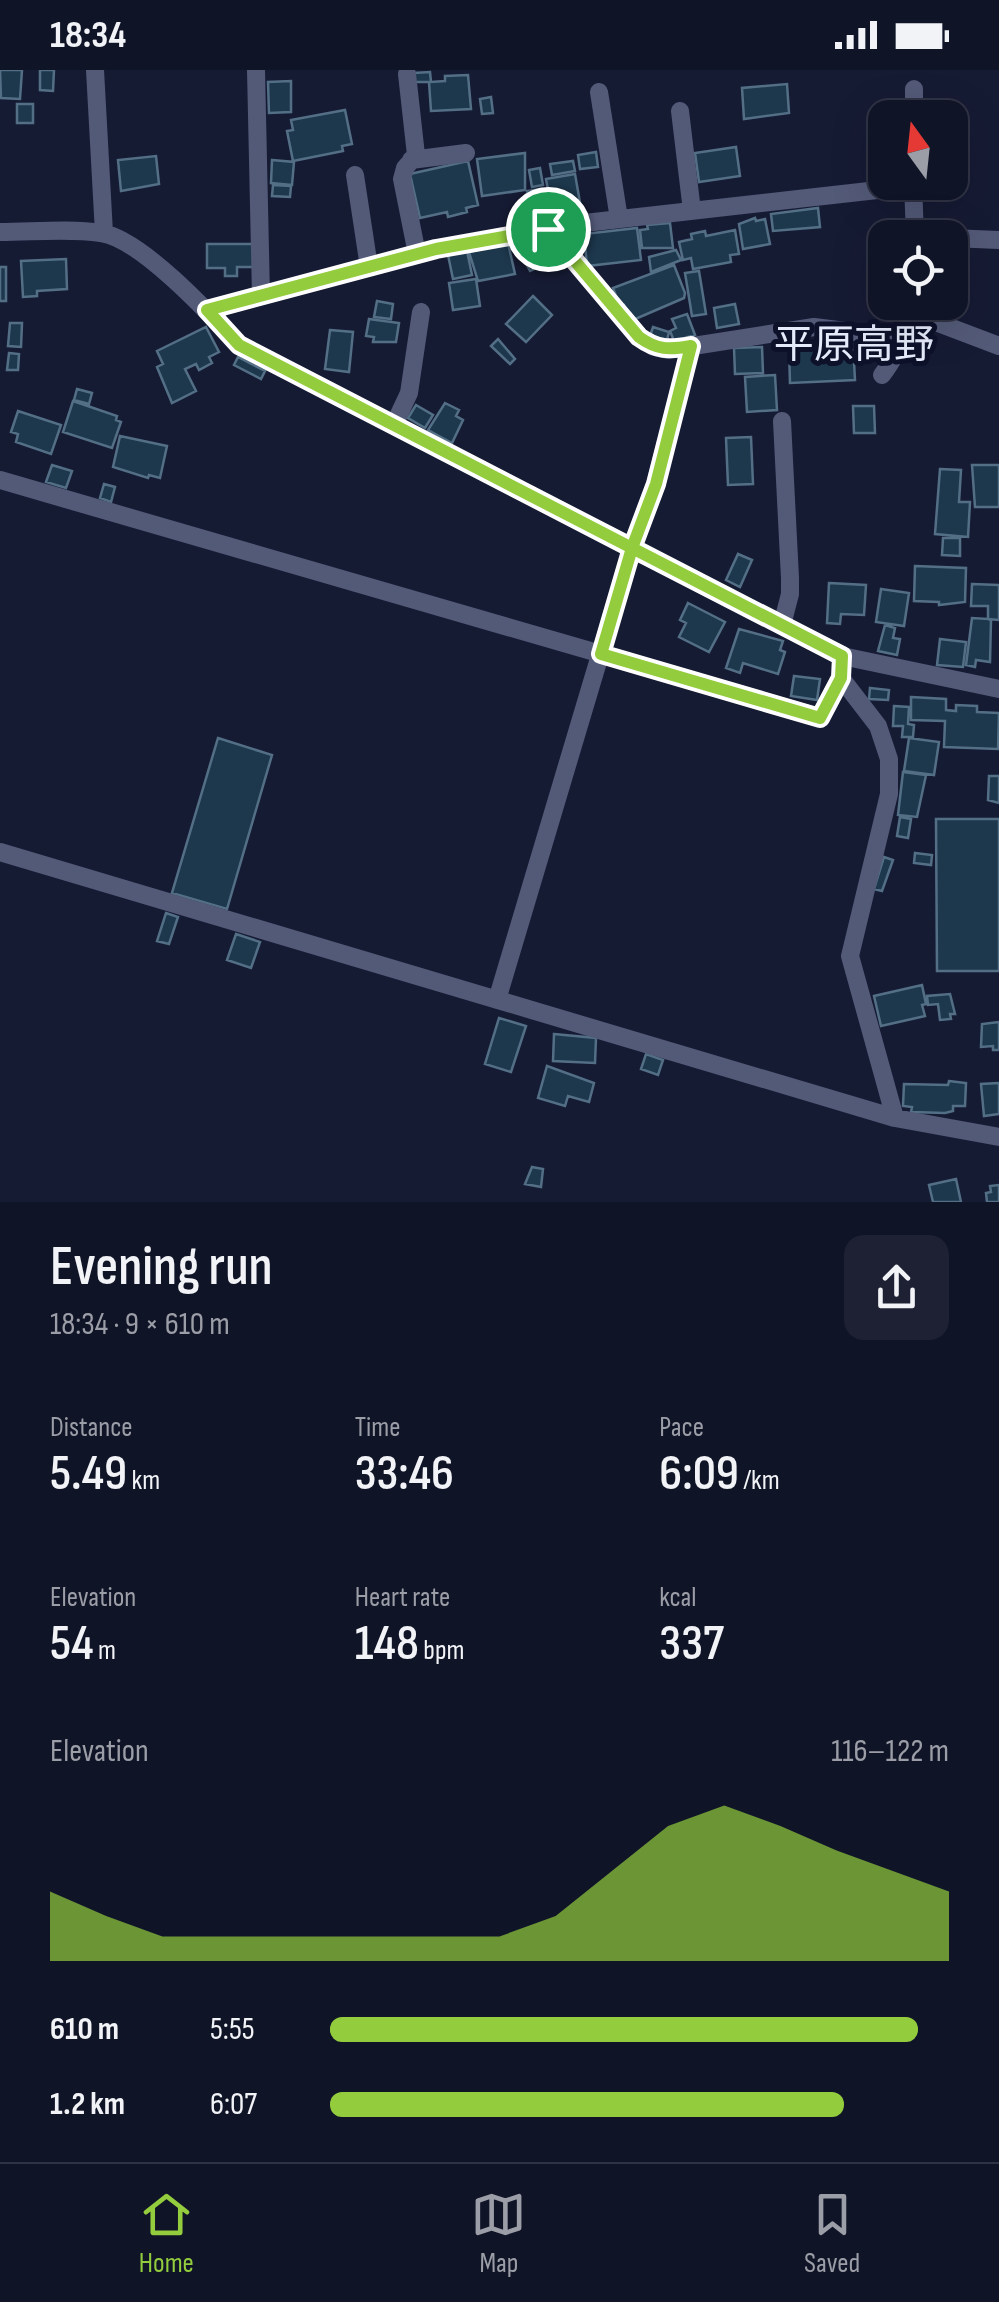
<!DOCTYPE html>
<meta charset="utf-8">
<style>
:root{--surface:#101427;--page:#1e2133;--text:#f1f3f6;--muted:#9c9ea7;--line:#303344;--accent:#93cc3d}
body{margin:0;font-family:"Sofia Sans Condensed","Noto Sans JP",sans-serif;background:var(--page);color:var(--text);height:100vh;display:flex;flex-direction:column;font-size:38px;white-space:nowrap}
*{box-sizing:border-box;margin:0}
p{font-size:32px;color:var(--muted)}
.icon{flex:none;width:55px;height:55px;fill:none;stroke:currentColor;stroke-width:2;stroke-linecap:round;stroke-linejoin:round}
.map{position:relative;height:1132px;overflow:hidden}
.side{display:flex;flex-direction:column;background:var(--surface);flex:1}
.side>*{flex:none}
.needle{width:65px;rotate:345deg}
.fabs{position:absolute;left:868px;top:30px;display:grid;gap:20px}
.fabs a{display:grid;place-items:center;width:100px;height:100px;border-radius:20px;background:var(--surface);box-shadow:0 10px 40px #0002,0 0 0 2px var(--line);font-size:50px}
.pin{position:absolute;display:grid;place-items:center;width:85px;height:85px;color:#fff;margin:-42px;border:5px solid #fff;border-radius:50%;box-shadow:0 2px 10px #0007}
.round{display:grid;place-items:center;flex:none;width:105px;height:105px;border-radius:20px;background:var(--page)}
.headline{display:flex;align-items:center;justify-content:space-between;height:170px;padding:0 50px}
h1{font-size:55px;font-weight:600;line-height:75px}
.metrics{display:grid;grid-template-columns:repeat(3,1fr);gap:15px;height:170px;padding:10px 50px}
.metrics div{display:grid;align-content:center}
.metrics b{font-size:50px;font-weight:600}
.metrics small{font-size:28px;font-weight:400}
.metrics p{font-size:28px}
.chart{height:280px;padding:20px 50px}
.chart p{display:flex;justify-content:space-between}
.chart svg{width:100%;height:180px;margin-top:10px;fill:var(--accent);opacity:.7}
ul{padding:0 50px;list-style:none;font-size:32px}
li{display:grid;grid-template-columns:160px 120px 1fr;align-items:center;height:75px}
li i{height:25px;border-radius:12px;background:var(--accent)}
.status{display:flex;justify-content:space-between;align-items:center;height:70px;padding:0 50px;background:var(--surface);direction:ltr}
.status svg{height:28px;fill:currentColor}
.tabs{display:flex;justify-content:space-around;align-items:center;height:140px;border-top:2px solid var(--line);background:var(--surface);font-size:28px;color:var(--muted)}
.tabs a{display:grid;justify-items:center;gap:5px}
.tabs .on{color:var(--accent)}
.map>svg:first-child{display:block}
.building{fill:#1d374c;stroke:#536f86;stroke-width:2.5}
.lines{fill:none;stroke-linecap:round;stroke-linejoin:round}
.street{stroke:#535a78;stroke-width:18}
.route-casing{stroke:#fff;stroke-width:20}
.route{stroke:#93cc3d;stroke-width:12}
.labels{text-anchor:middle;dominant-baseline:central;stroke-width:10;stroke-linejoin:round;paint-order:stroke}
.quarter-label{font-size:40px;fill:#e6ebfc;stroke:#0d112a}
</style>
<div class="status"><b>18:34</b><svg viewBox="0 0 49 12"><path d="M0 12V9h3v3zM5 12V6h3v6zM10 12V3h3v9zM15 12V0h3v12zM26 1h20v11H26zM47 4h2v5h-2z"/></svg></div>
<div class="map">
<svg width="999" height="1132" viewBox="0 0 999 1132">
<rect width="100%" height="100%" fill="#161b34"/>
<path class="building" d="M0 0H22L20 29 1 28Z
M40 0H54L53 21 40 20Z
M430 2 431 12 445 11V6L468 5 471 39 431 41 429 12H415L414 3Z
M291 11V42L269 43 268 12Z
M787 14 789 43 744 49 742 18Z
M491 27 493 43 482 44 480 29Z
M17 34H33V53H17Z
M345 40 352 74 342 76 343 81 293 91 287 61 293 60 291 50Z
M736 77 740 106 699 112 695 83Z
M596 82 598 97 580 99 578 85Z
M525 83V120L482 126 477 89Z
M156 86 159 114 121 121 118 90Z
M272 90 294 92 292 115 271 113Z
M468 91 478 135 466 138 467 142 448 147 447 142 420 148 410 104Z
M573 91 575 101 552 105 550 94Z
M540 98 543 115 532 117 529 100Z
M575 104 582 144 553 148 546 109Z
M273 115 291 116 290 127 272 126Z
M542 119 546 148 534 150 527 121Z
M818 138 820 157 773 161 771 144Z
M755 148 756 151 765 149 770 174 743 179 739 154Z
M670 153 673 178H642L640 160 648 159 647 155Z
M637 158 641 190 587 196 584 164Z
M735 160 739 184 730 185 731 192 693 199 691 188 683 190 679 172 692 169 691 164 705 161 706 166Z
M526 169 539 197 530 201 516 174Z
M508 173 515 204 478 211 469 182Z
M207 174H254V197H237V206H225V198H207Z
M676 180 681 190 651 202 649 187Z
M467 181 472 205 453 209 448 185Z
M66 189 67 219 37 221V226L23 227 21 191Z
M674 195 685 223 684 228 633 250 631 244 627 245 624 235 620 236 613 218Z
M0 197H6V231H0Z
M699 201 706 244 692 246 685 203Z
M476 209 480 236 453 240 449 213Z
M533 226 552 245 526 272 506 254Z
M377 231 393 234 391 249 374 247Z
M735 234 739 254 717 258 714 238Z
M687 244 695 265 674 271 670 261 676 258 672 249Z
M369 249 399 253 396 272H373L374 267 366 266Z
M10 253H22L21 277 8 276Z
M206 257 219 282 209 287 212 293 199 300 196 294 185 299 196 321 172 333 157 297 163 294 157 281Z
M653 257 669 262 666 274 649 269Z
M330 260 353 262 349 302 325 299Z
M498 269 515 289 510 294 491 276Z
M835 272V275L853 274 855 310 790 313 789 278H799L798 273Z
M762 277 763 303 735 304 734 278Z
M9 283 19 284 18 300H7Z
M238 287 265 301 261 309 234 295Z
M775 305 777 340 747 342 745 307Z
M77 319 92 323 89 334 74 330Z
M73 331 117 346 116 350 121 352 112 378 63 362Z
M445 333 459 340 456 346 463 350 452 373 428 360Z
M416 335 433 345 425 358 408 348Z
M853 336H874L875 363H854Z
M18 341 61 355 51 384 16 372 18 364 11 362Z
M120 366 167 376 160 408 149 405 148 408 113 397Z
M751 367 753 414 728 415 726 368Z
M52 395 72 401 66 418 46 412Z
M972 395H999V437H975Z
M940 399 961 400 959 432H970L968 467 935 464Z
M104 414 115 417 111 432 100 428Z
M943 468H960V486L942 485Z
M738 484 752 490 740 517 726 510Z
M915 496 966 498 965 532 939 535V532L914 531Z
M829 513 866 515 864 545 841 544 840 554 827 553Z
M972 514 999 515V550L988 549 991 550 990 592 976 590 975 597 966 595 972 548 988 549V536H971Z
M881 519 909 523 904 556 876 552Z
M688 533 725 552 709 582 679 567 686 553 680 550Z
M885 555 895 558 893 568 900 569 897 585 878 581Z
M739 559 783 571 780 580 785 582 778 604 743 593 740 603 726 598Z
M940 569 966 572 963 597 937 595Z
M794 606 820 609 817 630 791 626Z
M870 618 889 620 888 630 869 629Z
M911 627 946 629V640L956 641V635L977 636V642L999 643 998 679 944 677 945 651 911 650Z
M894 636 909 637 908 654 914 655 913 667H902L903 656H893Z
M218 668 272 685 227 839 172 823Z
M909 668 939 672 934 705 904 701Z
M903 702 926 705 917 747 898 745Z
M989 706H999V733L988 730Z
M900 747 911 749 908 768 897 766Z
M936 749H999V901H937Z
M915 783 932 785 931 795 914 793Z
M884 787 893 790 882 821 874 819Z
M166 843 178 847 169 874 157 871Z
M236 864 260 872 251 898 227 890Z
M922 915 926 934 922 935 925 946 881 956 874 926Z
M950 924 955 944H950L951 949 940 950 938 934 928 935 927 926Z
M499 948 526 956 511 1002 485 994Z
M999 952V980H993V976L981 977 982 954Z
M554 964 596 968 595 993 553 991Z
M646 984 663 990 658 1005 641 999Z
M547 996 594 1013 589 1032 568 1026 565 1036 538 1028Z
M949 1011 966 1013 965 1036H953V1041L945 1043 911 1042 912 1037 903 1036 904 1014 948 1015Z
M999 1013V1044L984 1046 981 1014Z
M532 1097 543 1099 541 1117 525 1114Z
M956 1109 961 1132H933L929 1115Z
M999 1115V1132H987L986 1123 991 1122 990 1116Z"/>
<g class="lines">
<path class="street" d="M95 0 104 163
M256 0 261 226
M407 4 416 85 405 98 402 109 417 184
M599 22 619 149
M680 41 692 141
M914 48V19
M411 90 466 83
M355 105 369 197
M913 112 915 168
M548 159 639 267 654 277 668 280 814 257 862 263 906 262
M0 162C33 162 69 158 101 163 140 168 211 245 239 275L842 586 999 619
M950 168 999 170
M207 240 435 179 576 154 913 116
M882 305C897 286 904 264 920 246L999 276
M394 355 409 323 421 242
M0 410 819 647 841 608 842 586
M782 555 790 524V508L782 351
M841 608 878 656 889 689V724L850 886 895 1048
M0 782 895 1048 999 1067
M497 930 632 478 655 414 691 276"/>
</g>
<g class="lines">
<g class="route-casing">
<path id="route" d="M548 159 436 179 207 240 239 275 632 478 601 584 820 648 841 608 842 586 632 478 656 414 691 276C669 280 657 280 639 267L548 159"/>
</g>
<use href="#route" class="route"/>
</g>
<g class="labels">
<g class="quarter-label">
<text x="854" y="276">平原高野</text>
</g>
</g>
</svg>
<div class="fabs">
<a><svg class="needle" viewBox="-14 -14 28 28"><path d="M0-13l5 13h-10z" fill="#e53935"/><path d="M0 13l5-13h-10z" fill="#9c9ea7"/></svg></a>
<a><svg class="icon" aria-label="locate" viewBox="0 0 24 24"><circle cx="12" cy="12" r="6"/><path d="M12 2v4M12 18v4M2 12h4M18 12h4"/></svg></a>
</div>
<div class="pin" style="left:548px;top:159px;background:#1e9e55"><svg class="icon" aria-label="arrive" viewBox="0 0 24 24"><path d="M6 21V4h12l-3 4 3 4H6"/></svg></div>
</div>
<section class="side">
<div class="headline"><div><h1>Evening run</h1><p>18:34 · 9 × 610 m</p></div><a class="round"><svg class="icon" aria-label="share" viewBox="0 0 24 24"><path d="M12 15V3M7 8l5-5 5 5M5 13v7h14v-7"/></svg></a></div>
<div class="metrics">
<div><p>Distance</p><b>5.49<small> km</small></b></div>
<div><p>Time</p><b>33:46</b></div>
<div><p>Pace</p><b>6:09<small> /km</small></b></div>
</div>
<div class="metrics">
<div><p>Elevation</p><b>54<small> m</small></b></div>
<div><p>Heart rate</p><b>148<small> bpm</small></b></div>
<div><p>kcal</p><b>337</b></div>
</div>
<div class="chart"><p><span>Elevation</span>116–122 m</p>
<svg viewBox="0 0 160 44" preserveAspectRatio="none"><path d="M0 44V27L10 33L20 38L30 38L40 38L50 38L60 38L70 38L80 38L90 33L100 22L110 11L120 6L130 11L140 17L150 22L160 27V44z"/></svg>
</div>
<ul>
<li><b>610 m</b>5:55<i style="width:95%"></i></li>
<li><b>1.2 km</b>6:07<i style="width:83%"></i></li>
</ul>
</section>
<nav class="tabs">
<a class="on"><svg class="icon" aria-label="home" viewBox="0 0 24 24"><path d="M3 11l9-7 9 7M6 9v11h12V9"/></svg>Home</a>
<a><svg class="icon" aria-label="map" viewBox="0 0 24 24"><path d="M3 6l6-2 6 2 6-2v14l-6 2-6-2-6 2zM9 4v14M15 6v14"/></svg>Map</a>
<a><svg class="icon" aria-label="saved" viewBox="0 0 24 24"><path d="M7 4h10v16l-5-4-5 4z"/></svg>Saved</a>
</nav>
